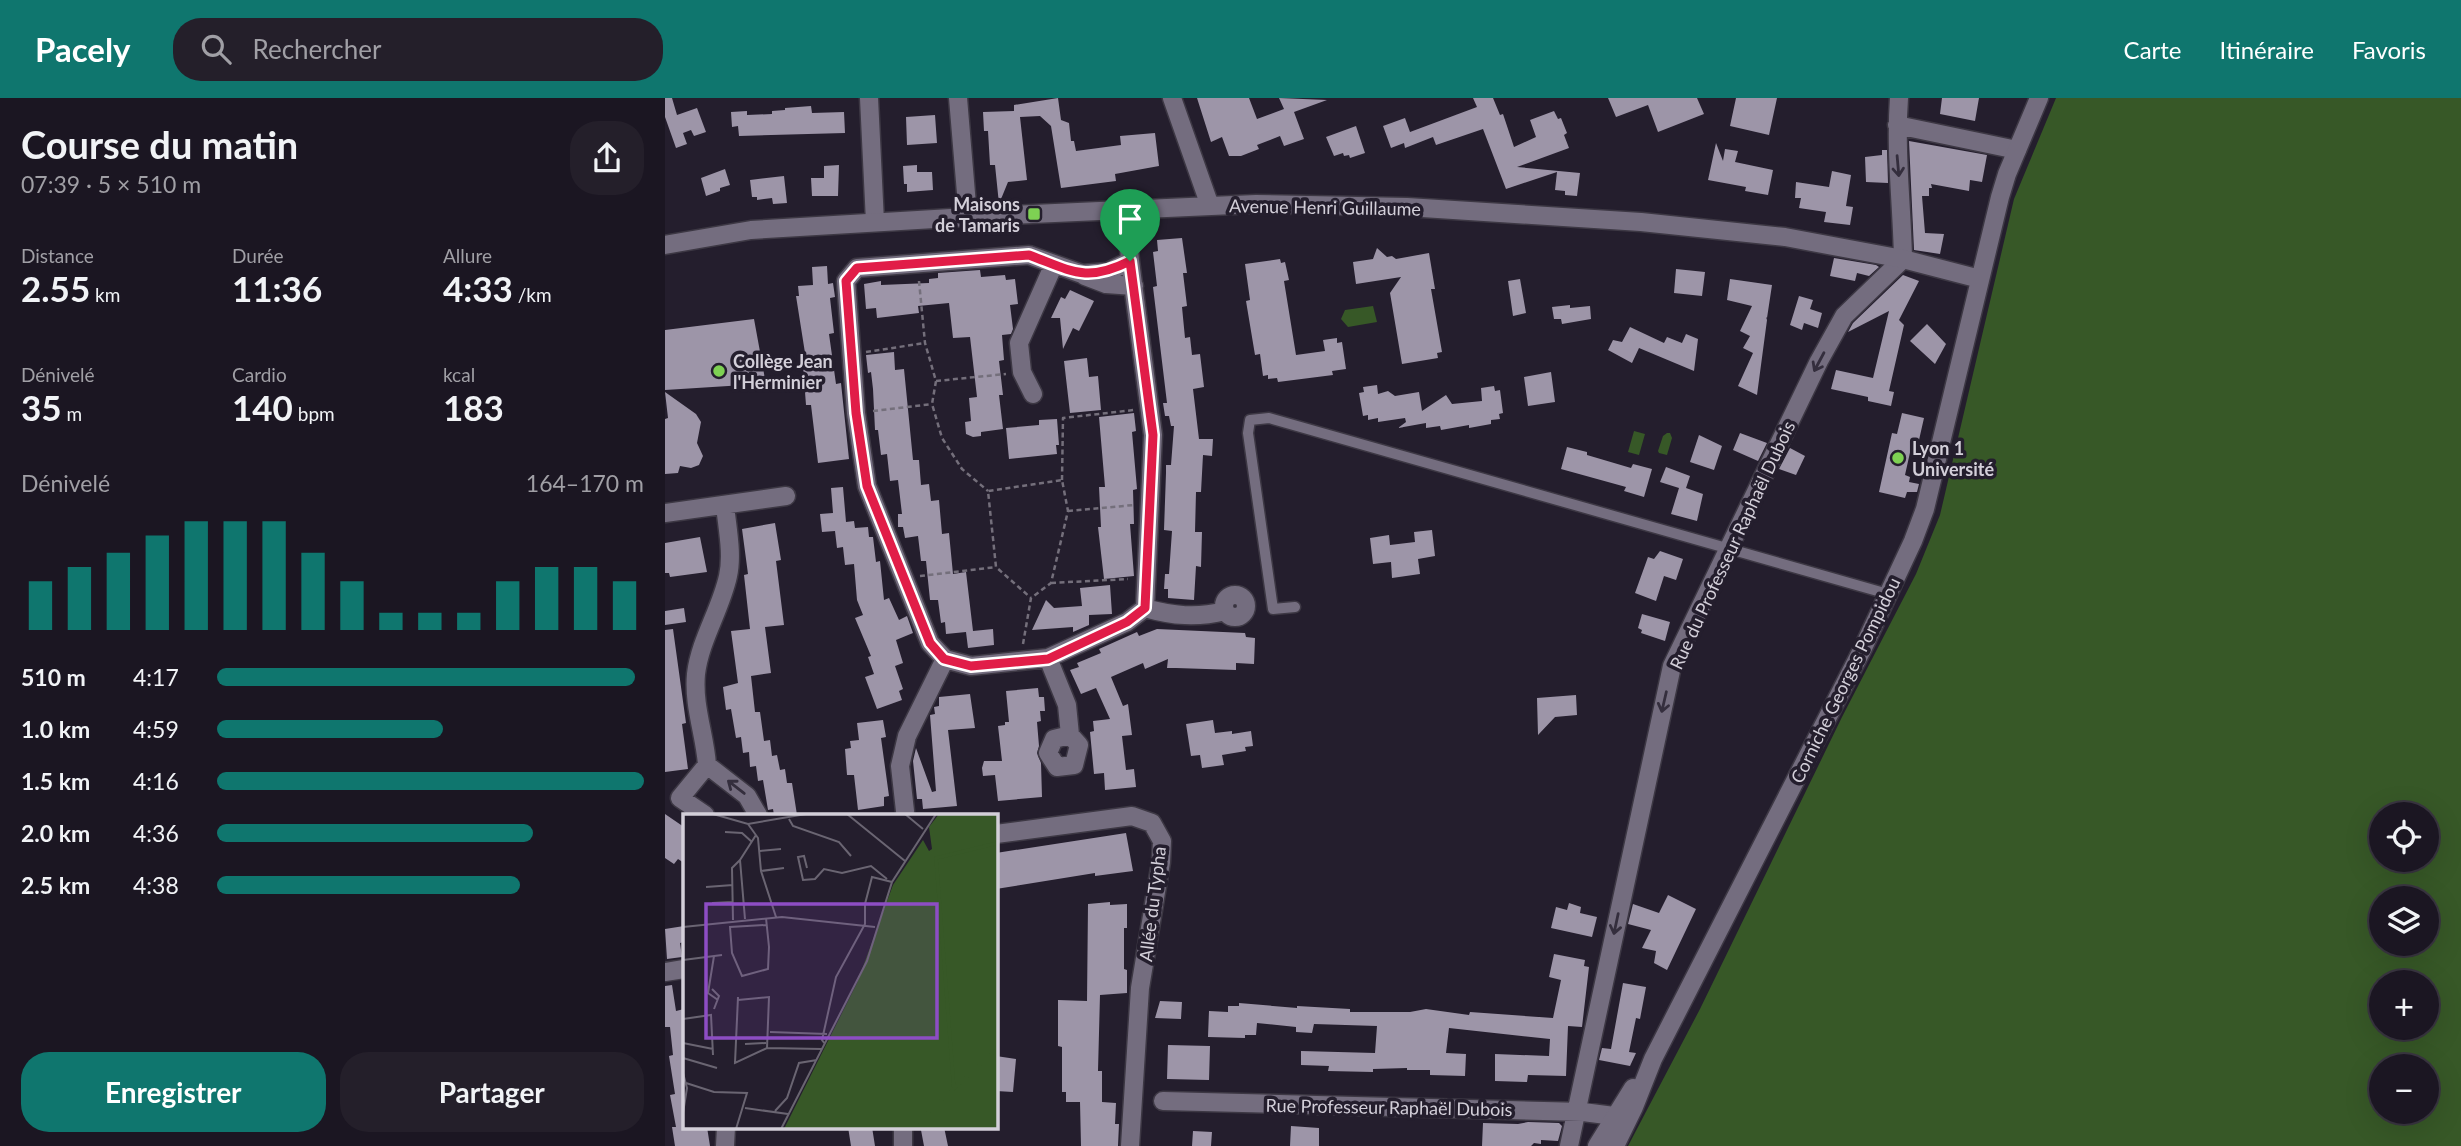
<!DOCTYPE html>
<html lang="fr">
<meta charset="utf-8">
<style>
:root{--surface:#1b1622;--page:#241f2a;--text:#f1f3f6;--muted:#a09fa5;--line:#393540;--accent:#0f766e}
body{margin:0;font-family:Lato,sans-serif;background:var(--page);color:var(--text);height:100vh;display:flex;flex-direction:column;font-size:26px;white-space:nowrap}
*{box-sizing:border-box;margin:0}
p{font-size:23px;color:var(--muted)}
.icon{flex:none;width:38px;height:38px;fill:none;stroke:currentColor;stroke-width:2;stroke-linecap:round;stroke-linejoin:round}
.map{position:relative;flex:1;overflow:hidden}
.drawer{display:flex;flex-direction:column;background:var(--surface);width:665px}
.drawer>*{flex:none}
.tools{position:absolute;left:1704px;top:704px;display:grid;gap:14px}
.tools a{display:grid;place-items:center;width:70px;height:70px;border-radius:50%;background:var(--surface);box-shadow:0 7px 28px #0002,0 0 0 2px var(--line);font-size:35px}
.pin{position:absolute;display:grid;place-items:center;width:60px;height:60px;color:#fff;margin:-72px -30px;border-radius:50% 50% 50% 0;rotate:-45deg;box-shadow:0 0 7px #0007}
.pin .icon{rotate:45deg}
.round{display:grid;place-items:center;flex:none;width:74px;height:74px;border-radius:28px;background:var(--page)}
.summary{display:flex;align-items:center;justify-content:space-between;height:119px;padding:0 21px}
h1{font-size:38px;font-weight:700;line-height:52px}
.stats{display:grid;grid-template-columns:repeat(3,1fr);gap:10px;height:119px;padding:7px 21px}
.stats div{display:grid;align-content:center}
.stats b{font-size:35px;font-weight:700}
.stats small{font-size:19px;font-weight:400}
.stats p{font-size:19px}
.chart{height:196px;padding:14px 21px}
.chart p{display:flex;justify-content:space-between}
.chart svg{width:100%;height:126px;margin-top:7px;stroke:var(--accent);stroke-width:6}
.cta{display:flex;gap:14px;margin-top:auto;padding:14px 21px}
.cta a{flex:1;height:80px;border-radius:28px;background:var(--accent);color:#fff;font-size:28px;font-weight:700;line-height:80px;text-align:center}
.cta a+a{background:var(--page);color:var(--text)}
ul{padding:0 21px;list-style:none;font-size:23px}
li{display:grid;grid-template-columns:112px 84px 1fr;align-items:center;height:52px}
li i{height:18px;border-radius:9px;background:var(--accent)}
header{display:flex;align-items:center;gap:42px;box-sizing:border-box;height:98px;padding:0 35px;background:var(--accent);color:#fff}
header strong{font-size:33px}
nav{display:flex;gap:38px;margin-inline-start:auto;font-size:24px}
.search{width:490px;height:63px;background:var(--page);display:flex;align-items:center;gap:18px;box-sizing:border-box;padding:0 24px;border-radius:28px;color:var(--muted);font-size:26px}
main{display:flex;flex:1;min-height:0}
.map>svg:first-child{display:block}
.water{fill:#375827;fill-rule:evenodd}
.building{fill:#9d95a8}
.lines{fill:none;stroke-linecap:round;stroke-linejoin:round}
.lane-casing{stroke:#3d3844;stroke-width:13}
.street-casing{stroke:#3d3844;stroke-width:21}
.secondary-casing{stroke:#3d3844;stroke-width:21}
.path{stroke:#746f7b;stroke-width:2.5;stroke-dasharray:5 3.5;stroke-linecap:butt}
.lane{stroke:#746d7f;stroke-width:10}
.street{stroke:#746d7f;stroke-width:18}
.secondary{stroke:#746d7f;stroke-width:18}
.oneway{stroke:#342e3d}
.route-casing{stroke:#fff;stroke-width:14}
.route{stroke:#e11d48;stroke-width:9}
.poi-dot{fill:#7ed153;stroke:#241e2d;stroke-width:2.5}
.labels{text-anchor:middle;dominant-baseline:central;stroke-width:7;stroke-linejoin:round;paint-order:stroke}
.poi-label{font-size:18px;font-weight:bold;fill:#d3cfd9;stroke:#241e2d;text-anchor:start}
.street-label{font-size:18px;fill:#d3cfd9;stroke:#241e2d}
.inset-river{fill:none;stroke:#375827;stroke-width:3.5}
.inset-road{fill:none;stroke:#6a6572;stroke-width:2}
.view{fill:#8d4dc4;fill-opacity:0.15;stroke:#8d4dc4;stroke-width:3.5}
.inset-edge{fill:none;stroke:#d3cfd9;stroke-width:3.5}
</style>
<header>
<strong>Pacely</strong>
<div class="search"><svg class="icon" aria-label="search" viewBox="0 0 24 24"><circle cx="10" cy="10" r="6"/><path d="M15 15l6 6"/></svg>Rechercher</div>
<nav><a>Carte</a><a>Itinéraire</a><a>Favoris</a></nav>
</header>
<main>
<section class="drawer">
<div class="summary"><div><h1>Course du matin</h1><p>07:39 · 5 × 510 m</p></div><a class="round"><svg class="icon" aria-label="share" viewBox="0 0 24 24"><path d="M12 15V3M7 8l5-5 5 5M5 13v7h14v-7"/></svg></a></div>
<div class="stats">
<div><p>Distance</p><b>2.55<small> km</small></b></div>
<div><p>Durée</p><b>11:36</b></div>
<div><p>Allure</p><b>4:33<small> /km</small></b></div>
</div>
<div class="stats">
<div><p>Dénivelé</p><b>35<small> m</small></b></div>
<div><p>Cardio</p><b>140<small> bpm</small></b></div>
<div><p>kcal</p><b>183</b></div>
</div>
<div class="chart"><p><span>Dénivelé</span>164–170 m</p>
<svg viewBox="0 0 160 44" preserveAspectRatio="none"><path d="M5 44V27M15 44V22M25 44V17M35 44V11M45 44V6M55 44V6M65 44V6M75 44V17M85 44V27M95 44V38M105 44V38M115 44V38M125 44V27M135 44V22M145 44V22M155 44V27"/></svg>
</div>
<ul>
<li><b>510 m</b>4:17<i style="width:98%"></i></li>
<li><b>1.0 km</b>4:59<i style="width:53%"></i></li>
<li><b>1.5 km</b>4:16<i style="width:100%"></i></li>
<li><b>2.0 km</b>4:36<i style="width:74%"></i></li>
<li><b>2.5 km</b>4:38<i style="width:71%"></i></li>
</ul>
<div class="cta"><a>Enregistrer</a><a>Partager</a></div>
</section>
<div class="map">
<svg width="1796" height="1048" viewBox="0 0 1796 1048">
<rect width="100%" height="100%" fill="#241e2d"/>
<path class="water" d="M1391 0H1796V1048H963L1035 911 1177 619 1251 476 1275 417 1349 101ZM1717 716H1762V761H1717ZM1717 800H1762V845H1717ZM1717 884H1762V929H1717ZM1717 968H1762V1013H1717Z
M708 208 712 224 683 229 676 221 680 212Z
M969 333 980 336 974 357 963 354Z
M1002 335H1005L1007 340 1002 357 994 355 993 353 998 338Z"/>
<path class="building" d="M0 0H7L12 17 32 10 41 34 29 38 26 32 18 35 22 46 11 50 0 19Z
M393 0 396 22 404 25 406 43H409L411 53 456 47 455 38 490 35 494 68 450 76 451 83 396 90 386 28 375 18 355 19 362 82 343 84 334 106 330 67H325L323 33H319L318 14 349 13V7Z
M532 0H584L592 21 619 11 614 0 662 2 629 14 639 41 619 48 615 38 592 47 594 51 576 58H564L557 39 546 44Z
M808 0H828L835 17 838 16 849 49 871 39 865 22 889 13 893 21 896 20 902 35 899 37 904 50 852 69 915 75 912 98 900 97V93L890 92 892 74 841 91 818 31 771 47 768 39 740 50 739 45 726 50 718 28 740 20 745 34 812 9Z
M943 0H1032L1039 16 993 34 983 7 951 19Z
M1071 0H1112L1104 37 1065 28Z
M1277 0H1314L1310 23 1275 16Z
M146 8 147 15 179 14 180 35 74 38 73 28 67 29 66 14 82 13V17L107 16V13L120 12V10Z
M270 17 272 45 242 47 241 19Z
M691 28 700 55 685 60 684 57 679 58 678 55 669 58 661 39Z
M1244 43 1322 57 1317 84 1305 82 1304 93 1266 86 1267 90H1264V98H1257L1260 135 1279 136 1275 156 1249 152Z
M1051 45 1058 63 1060 51 1073 53 1070 64 1108 72 1103 97 1080 93 1081 89 1043 82Z
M1217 52H1222L1223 85 1201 84 1200 59 1217 57Z
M174 67 173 98H147L146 80H159V68Z
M252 67V74H267L268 92 242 94V86H239L238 68Z
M60 71 65 87 55 90V93L41 98 36 80Z
M1167 73 1186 77 1181 108 1188 109 1185 127 1159 124 1161 114 1134 110 1136 100H1130L1131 84 1164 89Z
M119 78 122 105 108 106 107 100 92 102V99H87L85 82Z
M517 140 522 175H518L522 208 517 209 520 240 525 239 527 257 535 256 539 289 528 291 534 341H548L547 358 538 357 536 394H531L530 434H537L536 469 531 468 529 502 503 500V491H499L500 476H504L507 433 499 432 501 375V367H506L509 328H506L504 318H500L498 305H502L488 189 492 188 488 154 493 153 492 142Z
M712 150 722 159 727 158 731 161 764 155 770 191H766L777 254 772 255 773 260 737 266 725 195 736 179 691 186 688 164 708 161Z
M1169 160 1211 167 1214 169 1204 178 1192 175 1190 183 1165 178Z
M615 161 616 165 620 164 624 182 619 183 631 257 660 253 658 242 672 240V245L677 244 681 271 667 273 668 277 613 284 612 280 603 281V277L598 278 595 256 590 257 581 203 585 202 580 166Z
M162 168 163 186 168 185 170 199 165 200 169 235 164 236 171 286 176 285 184 361 153 365 146 307H141L137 255H140L131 198H134L133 188 148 187 147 169Z
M1011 171 1040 174 1037 198 1009 195Z
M315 172 316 179 340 177 341 182 350 181 353 206 345 207 348 231 346 236 337 237 339 262 334 263 338 297H334L338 331 316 334V338L308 339 301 336 300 324 306 323 304 300 312 299 305 239 288 240 284 205 253 208 254 215 212 220 211 210 201 211 199 186 216 183V187L264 185V181L273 180V175Z
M1238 177 1254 183 1234 222 1239 227 1224 293 1229 294 1226 308 1203 303V299L1166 291 1171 272 1208 280 1224 213 1183 234 1188 225Z
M855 181 861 215 848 218 843 183Z
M1065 181 1107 187 1102 220 1101 219 1102 222 1092 297 1073 288 1088 255 1078 250 1085 238 1075 233 1087 208 1062 202Z
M405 192 429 203 414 233 408 230 398 251 395 220H386L396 199 400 201Z
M1134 198 1148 202 1145 211 1157 215 1153 230 1139 225 1137 232 1125 227Z
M905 207V210L925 208 926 221 897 226 896 221H889L887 209Z
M89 221 100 281 95 286 0 292V232Z
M1262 226 1281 246 1270 266 1245 243Z
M965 229 999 245 1002 239 1017 245 1021 236 1033 241 1029 273 974 250 967 265 943 252 948 242 957 244Z
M229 254 230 272 239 271 248 362H254L256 387 264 386 266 403 274 402 277 436 284 435 288 476 301 474 308 533 328 531 329 547 303 550 301 534 281 536 280 524 276 525 273 502H265L261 463H256L253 438 240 440 238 429H233V416H237L233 382 225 383 222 356 216 357 213 332H210L208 291 206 274 203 275 201 257Z
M422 260 424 279 433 278 436 312 405 315 399 263Z
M886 274 890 304 863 308 859 279Z
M712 287 713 296 723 293 730 298 754 294 757 313 781 297 787 306 817 303 816 290 829 288 830 293 835 292 838 315 834 316 835 321 826 322V326L804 330V327L776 332 775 328 761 330V325L733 330 741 324 740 320 713 324V320L703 322V317L698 318 694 295 699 294 698 289Z
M0 294 31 316 36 324 32 345 38 358 34 367 26 370 15 368 13 375 0 376V321L3 320Z
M469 315 471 333 467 334 472 391 468 392 469 426H465L469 478 439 481 433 429H436L434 389H440L434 319Z
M1237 315 1259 320 1254 342 1248 341 1240 377 1245 379 1244 384 1254 386 1252 394H1242L1240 400 1214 394 1227 335 1232 336Z
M392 321 394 347H391L392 356 344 361 341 330 374 327V322Z
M1075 335 1102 345 1093 363 1068 352Z
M1034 337 1057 348 1049 372 1025 364Z
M902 349 922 354V357L966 370 968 366 987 371 979 399 959 393 961 389 896 371Z
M1125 350 1140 358 1131 377 1114 371Z
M1001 369 1025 378 1021 390 1038 396 1032 423 1006 416 1014 390 995 384Z
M178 389 181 424 189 423 190 430 203 429 204 439H208L211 464 215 463 219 502 224 500 234 522 242 518 248 535 231 542 238 565 230 568 238 591 234 593 237 602 212 611 200 579 209 576 203 559 206 558 190 520 198 517 192 502 189 466 180 467 178 449 172 450 170 433 157 434 155 416 168 415 166 390Z
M110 425 116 462 111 463 119 527 100 529 106 575 86 578 90 614H95L99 643 105 642 107 658 112 657 115 672 120 671 122 685H127L132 717H109L108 711 103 712 98 682 93 683 91 668 85 669 84 654 78 655 76 639 71 640 66 611 61 612 58 589 73 585 66 533 85 531 79 477 83 476 77 431Z
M767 432 770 458 753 461 755 476 727 480 726 464 708 466 705 440 724 437 725 447 750 444 749 434Z
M35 439 42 474 5 479 4 475H0V445Z
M995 453 1018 461 1011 482 999 478 991 503 970 495 983 459 989 461Z
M445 487 447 516 424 517V527L408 534V529L367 532 381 502 389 510 417 508 415 490Z
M19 510 21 524 0 527V513Z
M977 516 1005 524 1000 543 976 535 977 532 973 530Z
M8 531 21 625 17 626 23 671 0 674V532Z
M492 531 580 535 581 539 590 540 589 566 571 565V572L511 570H502L503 561 480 571 478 565 446 579 458 608 463 606 467 637 457 638 461 672 469 671 471 689 440 692 439 675 429 676 425 634 429 633 428 623 445 621 431 590 416 596 405 572 414 569 412 565 436 555 434 551 472 534 474 538Z
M373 590 374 599H379L380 613H375L376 623 372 624 374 648 372 655 376 665 377 699 333 703 330 677 318 678 317 670 319 663H337L333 628 340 627V624H344L341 593Z
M305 596 310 630 283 632 292 708 258 711 257 701H252L248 663 251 650 267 694 271 693 265 617 270 616 269 609 274 608V599Z
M911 597 912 617 890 619 873 637 872 600Z
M218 622 221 639 216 640 224 698 219 699V708L193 712 189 677H182L180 651 186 650 185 643 194 642 192 625Z
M548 622 550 635 567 633V636L586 633 588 648 580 649 581 653 557 657 559 667 537 670 535 657 526 658 521 626Z
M0 716 19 729V765L13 761 9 766 0 760Z
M461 735 468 773 430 778V775L331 791V755Z
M1003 797 1031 811 1002 872 989 865 991 853 977 850 986 832 963 826 968 806 994 815Z
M445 804V807L462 806V830H459V871L462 872V895L435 897 433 973H437V1004L451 1005 450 1026H454L453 1048H416L415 1004H401V994H397V949L393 948V902L422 903 423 806Z
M904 805 916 809 915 815 932 819 927 839 886 830 891 809 902 812Z
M19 828V844L15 845 17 859 2 861 0 831Z
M889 856 920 862 919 868 924 869 917 929 903 928 901 978 863 977 862 984 830 983V956L884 958 885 941 784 930 781 955 801 956 800 978 765 977V972H742V970L708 971V974L663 973 664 968 636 967V953L710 955 712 928 649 926 647 935 631 934V929L592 925 591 937H580V940L543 939 544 913 563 914V908H574V905L632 910V908L685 911V914H745L761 911 804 917 805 914 888 920 896 882 884 879Z
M958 885 981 889 975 921 971 920 964 954 971 955 965 968 934 962 937 950 946 951Z
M7 887 11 913 19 911V1029H42L45 1048H10L7 1029H11L5 997 10 996 4 958 8 957 5 929H0V888Z
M495 903 517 904 516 921 490 920Z
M503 947 545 948 544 982 502 981Z
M331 958 351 961 348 994 331 993Z
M863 1024 894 1025 897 1028 893 1043 876 1042V1046L869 1045 866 1048H817L818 1025 853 1026Z
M626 1028 654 1030V1048H625Z
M183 1029H207L210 1048H186Z
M261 1029H279L283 1048H259L256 1032 261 1031Z
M528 1033 547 1034 546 1048H527Z"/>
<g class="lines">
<g class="lane-casing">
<path id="lane" d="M630 509 608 511 583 335 585 322 604 320 1223 496"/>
</g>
<g class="street-casing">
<path id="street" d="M204 0 210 124
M293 0 303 119
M1232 27 1352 52
M461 112 465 163 488 337 480 510 462 524 383 560 306 568 280 561 265 545 202 388 191 315 181 183 192 170 364 157 417 176 443 174 465 163
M420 178 441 186 469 188
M368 296 357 274 354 245 389 166
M0 415 121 398
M559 508a11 11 0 1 1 22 0a11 11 0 1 1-22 0Z
M480 510C508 518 532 520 560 513
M383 560 402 607 405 637 389 641 383 655 392 669 409 667 414 647 405 637
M42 667C40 637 28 608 31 576 35 542 56 511 63 478 68 456 62 429 60 407
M42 667 82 698 93 717
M240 713 235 668 242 638 280 561
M40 717 15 700 42 667
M331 736 467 718 487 725 497 743 496 764 475 890 465 1048
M0 874 19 871
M498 1003 918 1014 949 1018
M238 1029V1048
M60 1048 61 1029
M904 1048 1007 568 1154 263 1179 218 1238 161C1237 107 1230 54 1234 0"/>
</g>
<g class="secondary-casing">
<path id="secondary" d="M507 0 545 108
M0 147 86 132 303 119 591 106 742 109 976 124 1120 139 1238 161 1315 181
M932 1048 968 990
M950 1048 969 1009 988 961 1198 550 1248 443 1260 411 1335 99 1342 76 1374 0"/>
</g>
<path class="path" d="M254 183 260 245 271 283 267 306 277 340 297 371 323 393
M201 254 260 245
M271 283 341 276
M208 313 267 306
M397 382 398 320 469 312
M403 413 469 407
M255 478 331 469
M386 485 463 481
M358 546 366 500 386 485 403 413 397 382 323 393 331 469 366 500"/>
<use href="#lane" class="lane"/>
<use href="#street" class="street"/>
<use href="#secondary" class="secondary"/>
</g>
<defs><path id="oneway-shaft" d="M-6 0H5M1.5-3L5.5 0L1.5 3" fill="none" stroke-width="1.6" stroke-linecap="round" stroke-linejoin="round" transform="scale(1.75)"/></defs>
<g class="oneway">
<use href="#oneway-shaft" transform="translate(1233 68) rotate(85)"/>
<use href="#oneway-shaft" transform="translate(1154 264) rotate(118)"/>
<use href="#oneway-shaft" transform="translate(999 604) rotate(103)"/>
<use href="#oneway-shaft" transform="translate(71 689) rotate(-142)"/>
<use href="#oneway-shaft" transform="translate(951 826) rotate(102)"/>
</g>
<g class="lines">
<g class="route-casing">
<path id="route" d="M364 157C407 173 421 185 465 163L488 337 480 510 462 524 383 561 306 568 279 561 265 545 202 388 191 315 181 183 192 170Z"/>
</g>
<use href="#route" class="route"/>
</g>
<g class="poi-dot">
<rect x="362" y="109" width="14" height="14" rx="3.5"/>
<circle cx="54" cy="273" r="7"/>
<circle cx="1233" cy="360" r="7"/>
</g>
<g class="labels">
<g class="poi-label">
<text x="355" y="106" text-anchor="end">Maisons<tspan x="355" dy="21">de Tamaris</tspan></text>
<text x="68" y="263">Collège Jean<tspan x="68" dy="21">l'Herminier</tspan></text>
<text x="1247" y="350">Lyon 1<tspan x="1247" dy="21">Université</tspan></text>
</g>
<g class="street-label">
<text transform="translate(660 109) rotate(1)">Avenue Henri Guillaume</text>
<text transform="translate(1067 447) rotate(-65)">Rue du Professeur Raphaël Dubois</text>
<text transform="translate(1180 582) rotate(-64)">Corniche Georges Pompidou</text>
<text transform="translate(487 806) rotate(-83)">Allée du Typha</text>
<text transform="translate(724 1009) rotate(1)">Rue Professeur Raphaël Dubois</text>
</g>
</g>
<g transform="translate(18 716)">
<rect width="315" height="315" fill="#241e2d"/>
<path d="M256 0H315V315H101L174 169 210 71 240 26 246 37 249 35 246 13Z" fill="#375827"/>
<path class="inset-river" d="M271 276 253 44 315 29M227 315 315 234"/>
<path class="inset-road" d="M30 0 65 10 123 0M164 0 222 47M222 0 240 15M106 5 110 12 156 28 168 42M65 10 75 24 78 57 93 103M42 18 59 19 69 28M77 37 98 35M124 54 121 42 115 43 120 66 132 65 141 55 159 59 188 52 204 65M78 57 101 54M23 73 50 71M29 89 50 88M83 104 86 133 85 155 59 162 49 139 47 113 83 111M62 105 57 46 73 21M50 106 49 54 57 46M0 113 99 103 192 113M31 142 25 179 35 186M0 146 39 141M29 175 36 182 31 195M55 183 52 249 84 234 139 235M55 186 86 183 84 234M0 205 28 201 30 241M87 218 144 220M0 229 30 235M62 230 83 229M142 230 139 226 153 163 182 110V90L189 63 209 68M0 244 34 254M0 259 4 274 0 299M3 269 31 278 64 279 53 315M62 294 105 300M92 297 104 284 116 249 134 246M98 315 184 147 209 68 253 0"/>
<path class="view" d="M23 90H254V224H23Z"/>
<rect width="315" height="315" class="inset-edge"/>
</g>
</svg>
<div class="tools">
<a><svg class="icon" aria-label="locate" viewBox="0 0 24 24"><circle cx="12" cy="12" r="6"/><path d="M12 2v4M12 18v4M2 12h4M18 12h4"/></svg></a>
<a><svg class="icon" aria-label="layers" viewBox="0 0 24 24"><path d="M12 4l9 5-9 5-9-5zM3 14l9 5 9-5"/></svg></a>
<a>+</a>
<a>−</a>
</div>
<div class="pin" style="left:465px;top:163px;background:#1e9e55"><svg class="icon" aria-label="arrive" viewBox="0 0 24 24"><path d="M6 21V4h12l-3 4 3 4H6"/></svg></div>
</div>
</main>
